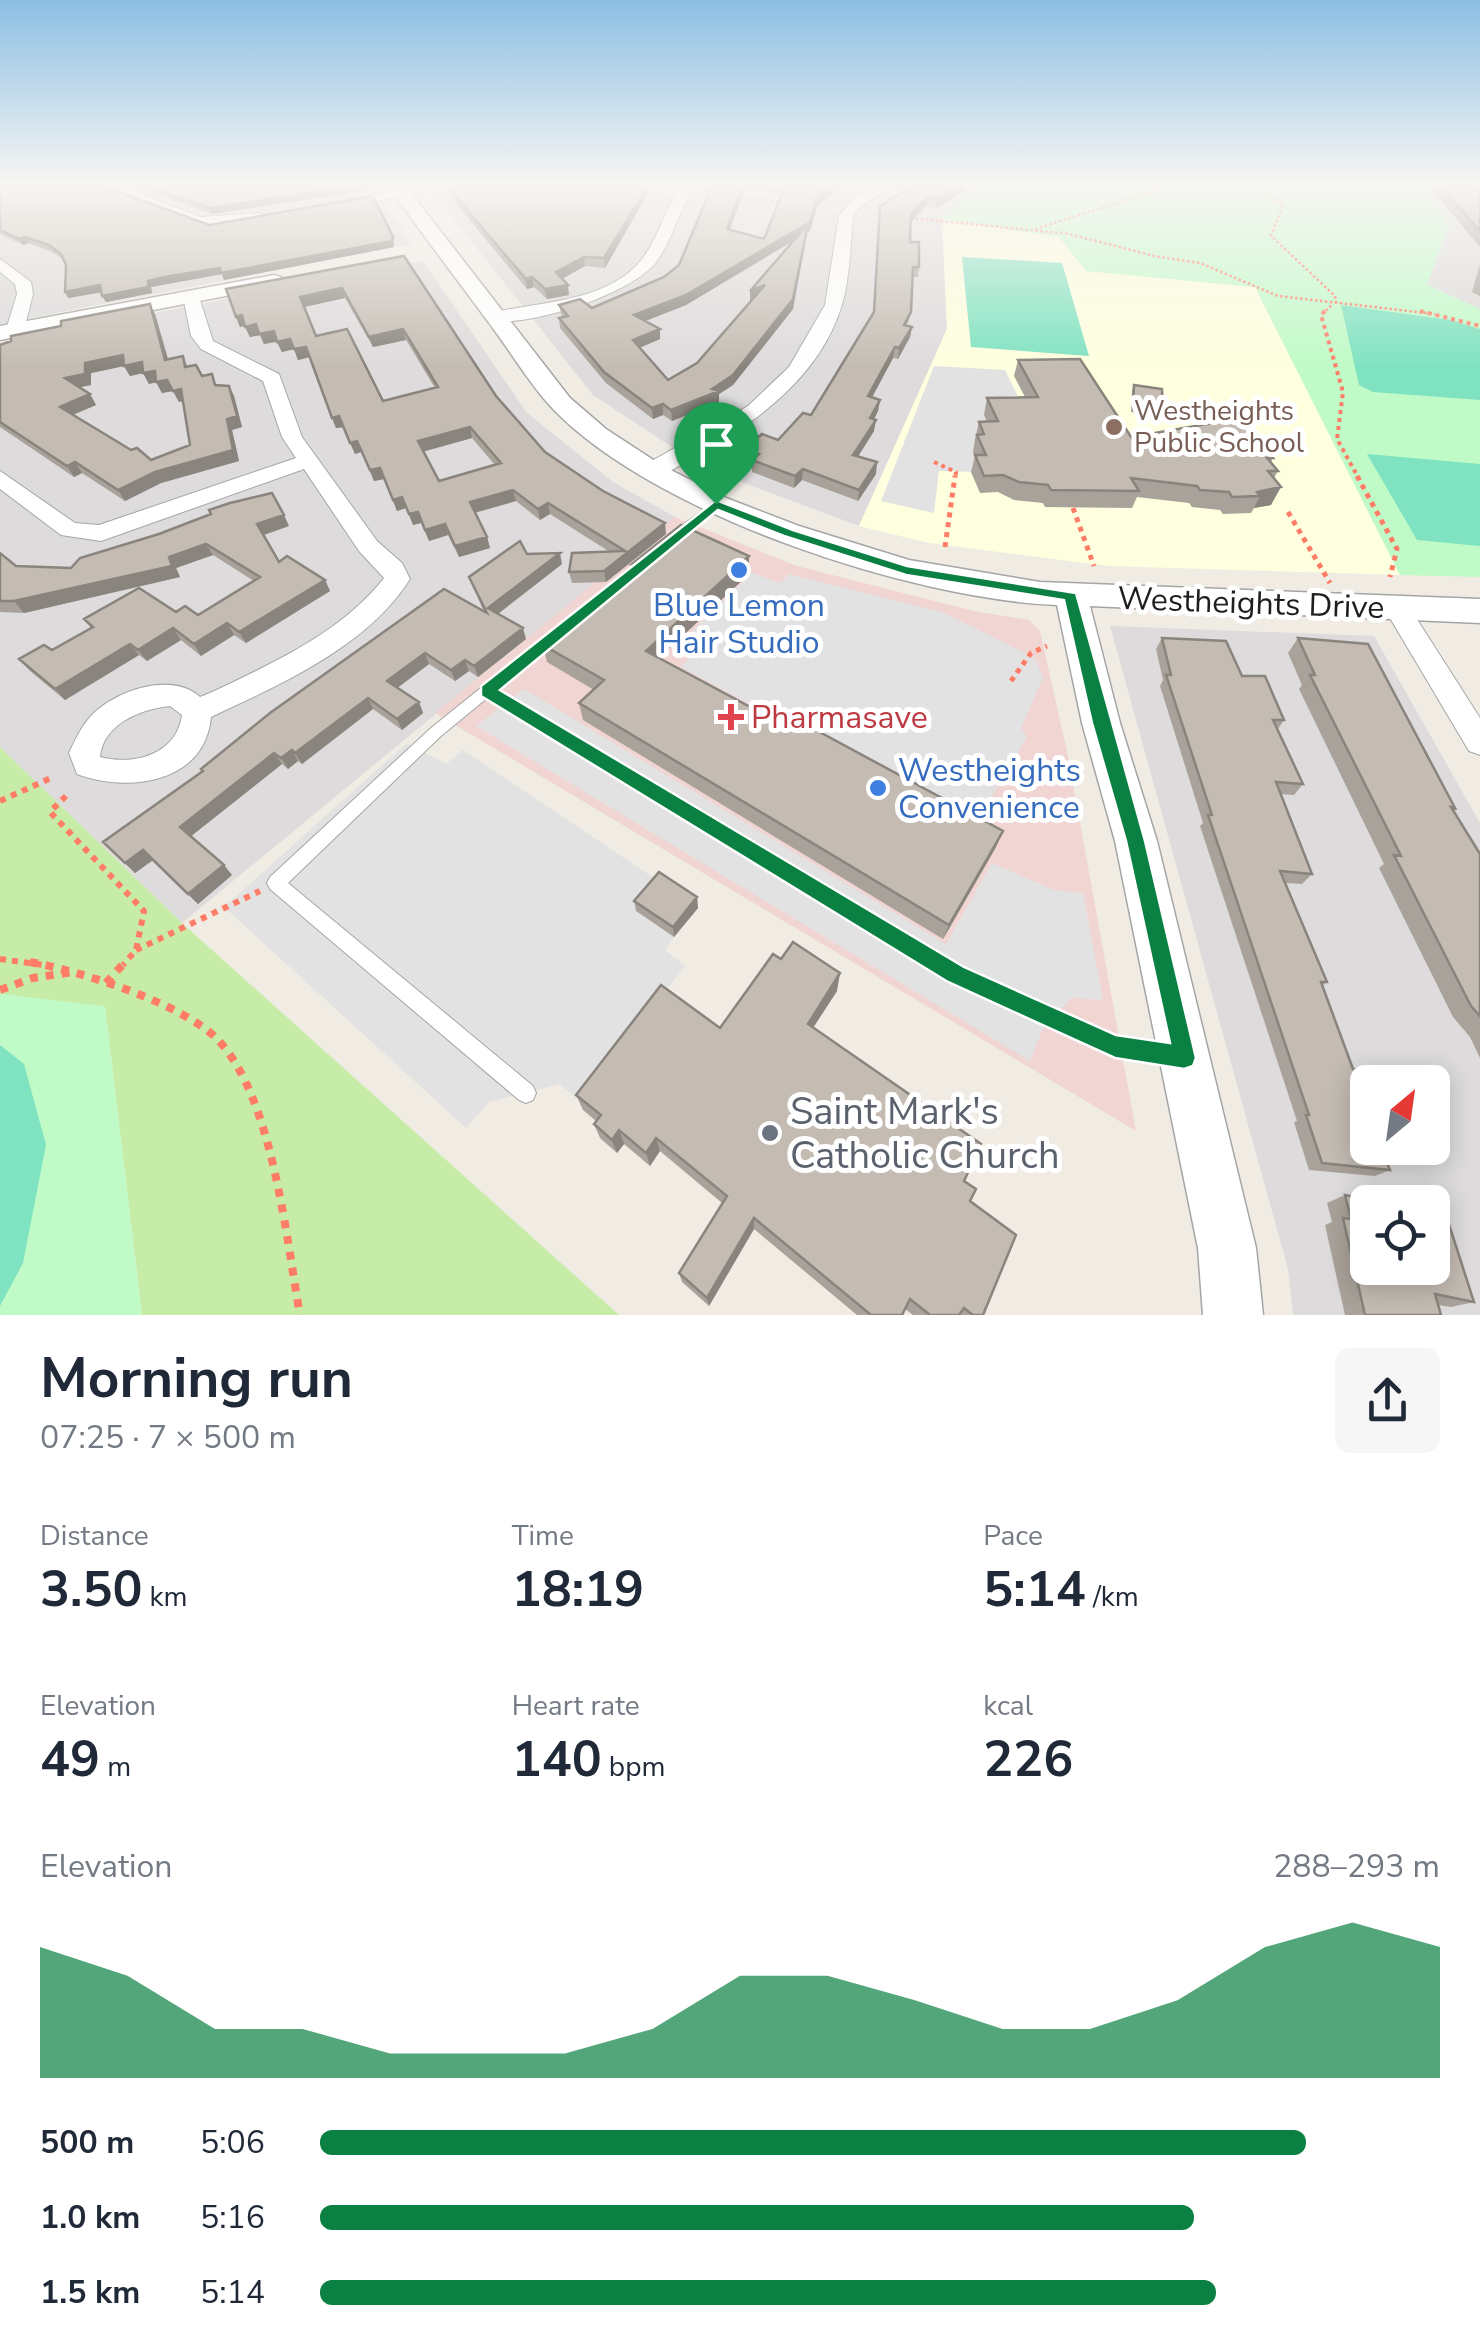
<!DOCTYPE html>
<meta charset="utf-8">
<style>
:root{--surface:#fff;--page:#f6f6f7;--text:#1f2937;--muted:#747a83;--accent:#0b8043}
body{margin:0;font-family:"Nunito Sans",sans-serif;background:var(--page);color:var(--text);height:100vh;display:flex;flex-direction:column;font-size:38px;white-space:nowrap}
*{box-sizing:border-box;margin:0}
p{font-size:32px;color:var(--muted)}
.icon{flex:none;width:55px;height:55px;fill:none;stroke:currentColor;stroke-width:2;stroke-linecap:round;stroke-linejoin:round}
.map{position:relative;height:1315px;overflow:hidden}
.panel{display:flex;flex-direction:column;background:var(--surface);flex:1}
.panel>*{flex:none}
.needle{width:65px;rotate:29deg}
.buttons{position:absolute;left:1350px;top:1065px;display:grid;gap:20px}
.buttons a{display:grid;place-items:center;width:100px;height:100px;border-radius:15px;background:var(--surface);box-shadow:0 5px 25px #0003;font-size:50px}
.pin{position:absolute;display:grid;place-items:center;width:85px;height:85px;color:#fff;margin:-102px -42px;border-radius:50% 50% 50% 0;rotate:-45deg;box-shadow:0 0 10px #0007}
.pin .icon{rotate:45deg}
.round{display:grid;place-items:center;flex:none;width:105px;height:105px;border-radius:15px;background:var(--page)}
.headline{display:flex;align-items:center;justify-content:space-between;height:170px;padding:0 40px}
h1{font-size:55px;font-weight:700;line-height:75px}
.figures{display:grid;grid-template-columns:repeat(3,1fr);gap:15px;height:170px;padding:10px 40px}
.figures div{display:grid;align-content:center}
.figures b{font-size:50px;font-weight:700}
.figures small{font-size:28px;font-weight:400}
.figures p{font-size:28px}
.chart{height:280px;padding:20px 40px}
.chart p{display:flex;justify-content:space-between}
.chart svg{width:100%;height:180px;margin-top:10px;fill:var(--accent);opacity:.7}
ul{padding:0 40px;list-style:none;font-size:32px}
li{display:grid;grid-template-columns:160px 120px 1fr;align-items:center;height:75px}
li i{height:25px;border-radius:12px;background:var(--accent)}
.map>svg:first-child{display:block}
.residential{fill:#dddbdb;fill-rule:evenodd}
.commercial{fill:#f1d5d3}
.education{fill:#feffde}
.grass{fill:#c7eca8}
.park{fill:#c0fbc7}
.pitch{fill:#7fe2c0}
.parking{fill:#e2e2e2}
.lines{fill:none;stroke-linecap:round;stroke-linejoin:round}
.service-casing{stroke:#a5a5a5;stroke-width:2}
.minor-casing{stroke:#a5a5a5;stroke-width:2}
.tertiary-casing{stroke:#a5a5a5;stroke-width:3}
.path-far4{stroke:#ff7c66;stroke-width:2.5;stroke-dasharray:2.5 2.5;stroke-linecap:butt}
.path-far3{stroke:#ff7c66;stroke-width:4;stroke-dasharray:4 4;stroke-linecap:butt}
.path-far2{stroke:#ff7c66;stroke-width:5;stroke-dasharray:5 5;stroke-linecap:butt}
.path-far1{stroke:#ff7c66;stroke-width:6;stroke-dasharray:6 6;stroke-linecap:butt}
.path{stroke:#ff7c66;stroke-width:8;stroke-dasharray:8 8;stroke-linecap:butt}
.service{fill:#fff;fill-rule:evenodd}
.minor{fill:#fff;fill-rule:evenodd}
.tertiary{fill:#fff;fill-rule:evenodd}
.wall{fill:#a9a29a;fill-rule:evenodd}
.shaded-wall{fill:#89847d}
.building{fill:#c4bcb3;stroke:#89847d;stroke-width:2.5;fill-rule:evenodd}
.route{fill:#0b8043;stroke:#fff;stroke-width:2.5;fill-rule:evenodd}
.education-dot{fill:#8d6e63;stroke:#fff;stroke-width:4}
.shop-dot{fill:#3f7fe0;stroke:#fff;stroke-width:4}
.health-dot{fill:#e0444e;stroke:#fff;stroke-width:4}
.worship-dot{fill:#6b7280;stroke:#fff;stroke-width:4}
.labels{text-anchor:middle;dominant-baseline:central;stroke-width:10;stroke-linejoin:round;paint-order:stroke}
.far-education-label{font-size:28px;fill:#785e54;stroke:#fff;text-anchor:start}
.street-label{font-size:32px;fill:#1e1e1e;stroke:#fff}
.shop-label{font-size:32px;fill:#366cbe;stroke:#fff}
.health-label{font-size:32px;fill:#be3a42;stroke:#fff;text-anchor:start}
.near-worship-label{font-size:38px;fill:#5b616d;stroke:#fff;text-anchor:start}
</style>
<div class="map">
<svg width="1480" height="1315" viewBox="0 0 1480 1315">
<rect width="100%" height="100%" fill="#f0ece4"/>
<path class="residential" d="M0 184H372L411 244 0 324Z
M426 184H986L942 219 947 329 859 526 704 468 593 395Z
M1421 184H1480V309L1427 285Z
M423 261 527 413 613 482 675 517 182 923 0 747V343Z
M1110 626 1374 636 1480 823V1315H1293L1288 1269ZM1368 1082H1432V1148H1368ZM1368 1202H1432V1268H1368Z"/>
<path class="commercial" d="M675 517 797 566 974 611 1029 620 1040 631 1068 756 1136 1131 435 713Z"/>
<path class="education" d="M942 219 1059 237 1087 271 1255 287 1400 575 1108 566 929 543 859 526 947 329Z"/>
<path class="grass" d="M0 747 182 923 619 1315H142L105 1007 0 994Z"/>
<path class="park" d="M986 184H1421L1449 224 1427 285 1480 309V577L1400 575 1255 287 1086 271 1059 237 942 219Z
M0 994 105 1006 142 1315H0Z"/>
<path class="pitch" d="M962 257 1062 263 1089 356 971 347Z
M1341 305 1450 320 1480 329V400L1373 392 1359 385Z
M1367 454 1480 464V546L1417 540Z
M0 1045 24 1064 46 1145 23 1263 0 1306Z"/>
<path class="parking" d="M934 366 1005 370 1026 413 980 451 982 472 939 471 934 513 881 501Z
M752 573 780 583 789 574 942 612 1035 658 1043 678 1021 728 1027 737 974 826 681 667 695 652 680 643Z
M524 689 946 944 992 863 1054 890 1083 893 1103 1000 1071 998 1042 1031 1030 1061 476 726Z
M407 743 446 764 463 750 660 882 636 911 674 937 665 950 685 966 581 1102 560 1084 489 1102 466 1128 224 907Z"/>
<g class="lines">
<g class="service-casing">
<path id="service" d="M716 501 720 502V506L675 542H667L665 539 667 536Z
M554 631 561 636 559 639 497 690 963 969 1116 1036 1183 1049 1186 1056 1183 1063 1176 1066 1115 1056 949 981 487 698 441 736 288 883 533 1086 536 1093 533 1100 526 1103 519 1100 270 889 267 883 270 877 431 728 549 633Z"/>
</g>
<g class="minor-casing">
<path id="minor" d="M96 184H115L200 217 260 213 267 217C230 242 130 208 96 184Z
M599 184 680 189 683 184H697C679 208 674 237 657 261 633 294 529 327 490 321V313C538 302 609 302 642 259 657 240 663 216 675 196Z
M879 184H896L861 206 853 216C851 242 850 268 845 293 828 369 763 419 699 454 683 463 662 480 643 476L640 471 643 466 748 406 789 367 825 305 839 216 851 200Z
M399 189 404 190V196L337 208 330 204Z
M0 259 31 282 33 294 24 330 15 335 6 330 17 294 15 284 0 272Z
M191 292 199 297 213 341 279 374 302 437 377 541 402 563 410 579C367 647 281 684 211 717 205 784 127 793 77 774L69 753C76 738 83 723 95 712 120 689 173 672 200 697L210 693C271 664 341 633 384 578L359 551 304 469 101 541 61 535 0 489V471L75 523 99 525 296 458 282 437 263 381 201 349 191 336 183 297ZM170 706 182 715C177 754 135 766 100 757 103 724 141 709 170 706Z
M1397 599 1406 602 1480 718V755L1469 751 1384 608 1388 602Z"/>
</g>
<g class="tertiary-casing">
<path id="tertiary" d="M387 184H404L570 398 606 429 661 465 726 498 799 526 909 560 1040 582 1480 599V623L1090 606 1120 723 1157 841 1256 1248 1263 1315H1203L1198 1248 1115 841 1082 723 1057 605C911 599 656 515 554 410 532 387 514 357 495 331 459 282 422 234 387 184Z
M274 275 281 277 284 281 281 285 0 340V326Z"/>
</g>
<path class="path-far4" d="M1256 184 1283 206 1271 236 1335 296 1336 302
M736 197 784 202
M911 218 1069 234 1154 256 1200 263 1278 296 1435 314
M1035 229 1176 184
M1322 314 1333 304"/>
<path class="path-far3" d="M1325 311 1321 315 1343 392 1337 439 1359 479
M1420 311 1480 326
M934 462 956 472 955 479"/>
<path class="path-far2" d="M1357 476 1397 549 1390 577
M1073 508 1094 566
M1288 512 1330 583
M945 547 955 476
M1011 681 1031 653 1047 646"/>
<path class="path-far1" d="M66 796 50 812 144 911 136 950 123 965
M0 801 51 778
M136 950 260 891
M0 959 44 965"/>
<path class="path" d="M30 962C80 971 184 1004 218 1040 273 1098 286 1238 300 1315
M106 983 125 962
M0 990 33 978 73 972"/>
<use href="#service" class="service"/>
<use href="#minor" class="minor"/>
<use href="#tertiary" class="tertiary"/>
</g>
<path class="wall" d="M0 184 209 225 394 243V247L224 280 222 274 167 284 151 287 152 293 106 302 101 292 68 298 66 265 64 260 52 252 29 243 23 245 0 234Z
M127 184H368L369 190 212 214Z
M714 184H845L835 190 817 207 810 231 807 232 793 309 733 385 719 394V402L672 421 663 415 653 419 606 383 560 328 559 318 562 317 559 305 592 308 664 277 679 265ZM745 188 782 194 764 239 730 229ZM793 241 750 291V301L697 363 668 380 639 348 660 339 645 321 686 305Z
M915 184H965L964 191 936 208 926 206 911 222 910 242 919 267 918 277H912L911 312 907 326 912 327 910 337 898 359 893 358 872 397 880 400 878 411 874 419V431L858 457 876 474 858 501 802 480 794 488 752 472V462L745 460V448L778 440 811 415 873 313Z
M1427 184H1480V247Z
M647 187V195L605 268 585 266 562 279 569 295 547 299 534 287 527 289 452 199 450 190Z
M404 256 496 396 545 452 666 534 606 582 572 583 569 572 610 552 550 514 540 520 516 501 475 513 487 537 490 548 459 557 448 535 429 541 421 523 413 525 406 508 397 511 384 479 374 481 361 452 355 454 344 427 336 428 310 357 298 360 294 349 282 352 277 342 264 344 260 335 250 337 245 326 240 327 236 317ZM345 298 373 347 406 340 435 388 383 401 316 336 304 307ZM472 438 495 465 439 481 424 451Z
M1480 264V296L1472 292Z
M155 314 168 359 183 356 188 367 218 385 229 386 234 396 242 427 232 430 239 461 161 483 125 501 82 473 74 477 0 427V345ZM124 366 130 376 143 373 149 384 156 382 162 393 173 391 179 402 183 401 190 445 151 460 131 450 73 415 96 405 90 394 79 387 91 385V373Z
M1018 360 1135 443 1137 436 1273 458 1271 462 1278 471 1274 478 1271 505 1254 508 1251 513 1223 514 1220 510 1192 507 1189 503 1137 497 1132 508 1045 507 1043 503 1014 500 998 492 980 493 971 472 975 456 973 452 975 439 979 422H987L984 415 987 398 1025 397 1014 376Z
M1134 385 1163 410 1160 416 1131 412 1132 390Z
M289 526 264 535 279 562 325 580 330 591 246 643 234 635 201 656 181 640 147 661 139 655 65 700 30 671 19 659 52 650 91 628 84 619 176 612 198 615 254 581 213 555 176 568 180 577 24 613 0 612V553L16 566 71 568Z
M527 554 562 564 498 614 526 639 478 677 469 671 455 681 429 664 397 688 419 702 423 713 402 730 373 709 302 764 298 761 288 769 282 764 191 836 232 875 198 904 153 860 135 873 103 842 484 612 469 577Z
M749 556V574L659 658 996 847 943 939 583 720 579 703 594 690 547 662 543 645 633 570 632 564Z
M1162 638 1242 676 1284 720 1278 729 1303 784 1294 795 1281 794 1312 874 1302 884 1285 883 1327 982 1322 986 1353 1069 1368 1082 1400 1149 1384 1155 1390 1170 1375 1176 1309 1170 1294 1122 1297 1121 1200 826 1203 823 1160 686 1163 680 1156 649Z
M1298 638 1455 808 1453 810 1480 854V1058L1470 1037 1453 1017 1379 868 1384 864 1299 689 1302 685 1288 653Z
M697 897 698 908 674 937 636 911 634 901Z
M837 991 813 1028 964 1181 970 1201 983 1315H913L905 1309 902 1315H857L754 1229 709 1306 682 1282 679 1273 722 1203 660 1151 650 1166 624 1144 617 1153 600 1138 594 1124 596 1121 583 1110 576 1095 720 1028Z
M1345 1195 1474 1302 1451 1307 1438 1305 1441 1315H1345L1325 1225 1332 1222 1327 1203Z"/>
<path class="shaded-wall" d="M368 184 369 190 212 214 210 208Z
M743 184H745V188L727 238V229Z
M832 184H845L835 190 817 207 810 231 807 232 793 309 733 385 719 394V402L672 421 671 410 712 389 806 233 686 305 635 325 634 315 810 222 817 198Z
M957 184H965L964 191 936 208 937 199Z
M647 187V195L605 268 604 258Z
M927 197 926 206 910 223 911 214Z
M26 237 29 243 23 245 19 239Z
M393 237 394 247 224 280 222 274 151 287 152 293 106 302 102 296 148 281Z
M584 257 585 266 558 281 556 272Z
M532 277 534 287 527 289 526 279Z
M100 285 103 292 68 298 65 292Z
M568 285 569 295 547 299 545 289Z
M765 285 750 301V291Z
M342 288 345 298 304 307 300 297Z
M150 304 155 314 171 370 165 360Z
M242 315 246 325 240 327 236 317Z
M256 324 274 331 278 341 264 344 260 335 250 337 245 327Z
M912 327 910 337 898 359 899 348Z
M403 329 406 340 373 347 369 337Z
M660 329V339L634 350 633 340Z
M290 339 294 349 282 352 277 342Z
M306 347 310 357 298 360 294 349Z
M895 347 893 358 867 407 868 396Z
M123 355 142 362 148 372 130 376 124 366 91 373V385L71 389 65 378 85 363Z
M155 371 160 381 149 384 143 373Z
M167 380 173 391 162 393 156 382Z
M229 386 234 396 242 427 232 430 239 461 161 483 125 501 118 490 155 472 227 419Z
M181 389 187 400 179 402 173 391Z
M90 394 96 405 67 417 60 407Z
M880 400 878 411 869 429 870 418Z
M663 404V415L653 419 652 408Z
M339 416 344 427 336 428 332 418Z
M876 420 874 431 851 467 853 455Z
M470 427 472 438 422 452 418 441Z
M357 441 361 452 355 454 350 443Z
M75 462 82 473 74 477 67 466Z
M877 462 876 474 858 501 859 490Z
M380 468 384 479 374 481 370 470Z
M803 469 802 480 794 488 795 476Z
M1281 487 1271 505 1254 508 1260 496 1257 492Z
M513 490 516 501 473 513 470 502Z
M402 497 406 508 397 511 393 500Z
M548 503 550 514 540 520 538 509Z
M418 512 421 523 413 525 409 514Z
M284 515 289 526 263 535 257 524Z
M665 523 666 534 606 582 604 571Z
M445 524 448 535 429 541 425 530Z
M487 537 490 548 459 557 455 546Z
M206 544 213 555 176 568 180 577 24 613 14 601 169 557Z
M560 553 562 564 491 619 488 608Z
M749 556V574L648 668 646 651Z
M325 580 330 591 246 643 239 632Z
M227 623 234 635 201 656 194 644Z
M173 628 181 640 147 661 138 650Z
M523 628 526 639 478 677 474 666Z
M130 644 139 655 65 700 55 689Z
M425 653 429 664 392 692 387 681Z
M465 660 469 671 455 681 451 670Z
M368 698 373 709 302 764 295 753Z
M419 702 423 713 402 730 397 719Z
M292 750 298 761 288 769 281 758Z
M274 753 282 764 190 837 180 827Z
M1003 831 996 847 943 939 949 925Z
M143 850 153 860 135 873 125 863Z
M224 865 232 875 198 904 188 894Z
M697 897 698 908 674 937 673 927Z
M840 973 837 991 805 1040 808 1024Z
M619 1130 624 1144 617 1153 612 1140Z
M656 1138 660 1151 650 1166 646 1153Z
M754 1218V1229L709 1306 707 1298Z"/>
<path class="building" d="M0 184H98L209 225 373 196 393 237 392 241 221 273 220 268 164 277 148 281V287L102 296 100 285 65 292 66 265 61 254 49 245 26 237 19 239 0 230Z
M141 184H368L210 208Z
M456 184H630L647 187 604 258 584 257 556 272 568 285 545 289 532 277 526 279 450 190Z
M714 184H743L727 229 764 239 785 186 772 184H832L817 198 810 222 686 295 634 315 660 329 633 340 668 380 697 363 765 285 750 291 808 224 793 299 733 375 712 389 719 391 671 410 663 404 652 408 604 372 559 318 568 316 559 305 580 299 592 308 664 277 679 265 712 186Z
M915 184H961L937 199 927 197 911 214 910 242H919V267H913L911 312 904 325 912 327 899 348 895 347 868 396 880 400 870 418 876 420 853 455 877 462 859 490 803 469 795 476 752 460 759 454 745 448 762 434 778 440 803 413 811 415 874 312 880 206Z
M1439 184H1480V231Z
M404 256 496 396 545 452 603 491 665 523 604 571 569 572 572 553 625 551 548 503 538 509 513 490 470 502 487 537 455 546 445 524 425 530 418 512 409 514 402 497 393 500 380 468 370 470 357 441 350 443 339 416 332 418 306 347 294 349 290 339 277 342 274 331 259 334 256 324 245 327 242 315 236 317 226 289ZM342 288 369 337 403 329 438 387 383 401 347 329 316 336 300 297ZM470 427 501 463 439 481 418 441Z
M150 304 165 360 183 356 185 367 196 365 202 376 212 374 215 385 229 386 237 416 227 419 233 450 155 472 118 490 75 462 67 466 0 422V345L11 341V336L61 326V321ZM123 355 124 366 142 362 143 373 155 371 156 382 167 380 173 391 181 389 190 445 151 460 137 448 131 450 60 407 90 394 65 378 85 374V363Z
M1080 359 1137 446V436L1241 418 1273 458H1267L1278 471H1268L1281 487 1257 492 1260 496 1232 497 1229 492 1200 490 1197 486 1131 478 1139 491 1051 490 1048 485 1019 482 1003 475 984 476 975 455H986L977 435 984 434 979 422 998 421 987 398 1038 397 1018 360Z
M1134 385 1162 389 1163 410 1133 406Z
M272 493 284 515 257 524 279 562 287 556 325 580 239 632 227 623 194 644 173 628 138 650 130 644 55 689 19 659 44 645 52 650 93 627 84 619 139 588 176 612 185 606 198 615 260 577 206 544 169 557 172 566 14 601H0V553L16 566 71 568 80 558 159 534 211 514 209 510 230 503Z
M681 525 749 556 646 651 769 717 777 709 1003 831 949 925 579 703 604 680 543 645 640 564H632Z
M520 541 527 554 560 553 488 608 523 628 474 666 465 660 451 670 425 653 387 681 419 702 397 719 368 698 295 753 292 750 281 758 274 753 180 827 224 865 188 894 143 850 125 863 103 842 203 771 201 769 270 713 444 589 487 613 469 577Z
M1162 638 1226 641 1242 676H1265L1284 720H1273L1303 784 1276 782 1312 874 1280 871 1327 982H1321L1353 1069 1382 1071 1386 1082H1368V1148H1381L1390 1170 1322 1163 1306 1115H1309L1208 815H1212L1166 675H1171Z
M1298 638 1368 644 1455 808 1451 807 1480 854V1016L1471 1006 1394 855 1401 856 1310 675H1315Z
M659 872 697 897 673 927 634 901Z
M793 942 840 973 808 1024 981 1144 964 1181 976 1189 970 1201 1016 1235 983 1315H973L964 1308 959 1315H930L910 1299 902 1315H871L754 1218 707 1298 679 1273 727 1196 656 1138 646 1153 619 1130 612 1140 594 1124 601 1115 576 1095 661 985 720 1028 773 954 781 959Z
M1345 1195 1381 1202H1368V1268H1432V1212L1446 1215 1474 1302 1435 1294 1441 1315H1365L1343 1218 1351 1219Z"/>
<linearGradient id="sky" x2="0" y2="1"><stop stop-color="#8cbfe4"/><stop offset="0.5" stop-color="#f8f6f3"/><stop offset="1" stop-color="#f8f6f3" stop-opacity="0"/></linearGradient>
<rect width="1480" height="368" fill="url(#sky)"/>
<path class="route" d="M716 500 793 530 907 566 1076 593 1145 841 1196 1058 1193 1066 1184 1069 1115 1058 948 982 481 696V686ZM718 510 784 536 906 575 1064 600 1092 723 1126 841 1170 1043 1116 1035 964 967 500 690Z"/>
<circle class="education-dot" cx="1114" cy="427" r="10"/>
<g class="shop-dot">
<circle cx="739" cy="570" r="10"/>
<circle cx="878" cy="788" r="10"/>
</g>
<path class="health-dot" d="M726 702h10v10h10v10h-10v10h-10v-10h-10v-10h10z"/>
<circle class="worship-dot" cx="770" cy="1133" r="10"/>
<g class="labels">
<g class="far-education-label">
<text x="1134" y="411">Westheights<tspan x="1134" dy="32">Public School</tspan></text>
</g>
<g class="street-label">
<text transform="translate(1251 603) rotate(2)">Westheights Drive</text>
</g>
<g class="shop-label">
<text x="739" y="605">Blue Lemon<tspan x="739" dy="37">Hair Studio</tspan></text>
<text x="898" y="770" text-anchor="start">Westheights<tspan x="898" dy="37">Convenience</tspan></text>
</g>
<g class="health-label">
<text x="751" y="717">Pharmasave</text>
</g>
<g class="near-worship-label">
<text x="790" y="1111">Saint Mark's<tspan x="790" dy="44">Catholic Church</tspan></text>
</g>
</g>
</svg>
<div class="buttons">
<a><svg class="needle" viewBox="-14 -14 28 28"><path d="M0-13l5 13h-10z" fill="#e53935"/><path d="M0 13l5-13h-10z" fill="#747a83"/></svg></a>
<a><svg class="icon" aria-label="locate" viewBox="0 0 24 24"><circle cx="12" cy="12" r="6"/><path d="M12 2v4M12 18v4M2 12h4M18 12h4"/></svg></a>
</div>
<div class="pin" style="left:716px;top:504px;background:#1e9e55"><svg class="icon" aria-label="arrive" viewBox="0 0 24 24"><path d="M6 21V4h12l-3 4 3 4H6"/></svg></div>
</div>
<section class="panel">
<div class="headline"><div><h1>Morning run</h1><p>07:25 · 7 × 500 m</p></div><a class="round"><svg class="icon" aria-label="share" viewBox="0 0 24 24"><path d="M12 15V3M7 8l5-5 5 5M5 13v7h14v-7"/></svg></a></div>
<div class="figures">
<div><p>Distance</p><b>3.50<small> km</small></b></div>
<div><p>Time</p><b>18:19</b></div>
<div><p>Pace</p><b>5:14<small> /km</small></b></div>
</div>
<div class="figures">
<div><p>Elevation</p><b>49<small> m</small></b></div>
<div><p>Heart rate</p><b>140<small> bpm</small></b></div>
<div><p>kcal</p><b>226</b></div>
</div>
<div class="chart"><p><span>Elevation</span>288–293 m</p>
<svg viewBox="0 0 160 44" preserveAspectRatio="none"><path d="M0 44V12L10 19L20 32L30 32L40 38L50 38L60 38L70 32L80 19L90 19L100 25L110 32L120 32L130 25L140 12L150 6L160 12V44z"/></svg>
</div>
<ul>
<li><b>500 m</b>5:06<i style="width:88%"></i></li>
<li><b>1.0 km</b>5:16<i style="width:78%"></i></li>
<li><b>1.5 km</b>5:14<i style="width:80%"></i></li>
</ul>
</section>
